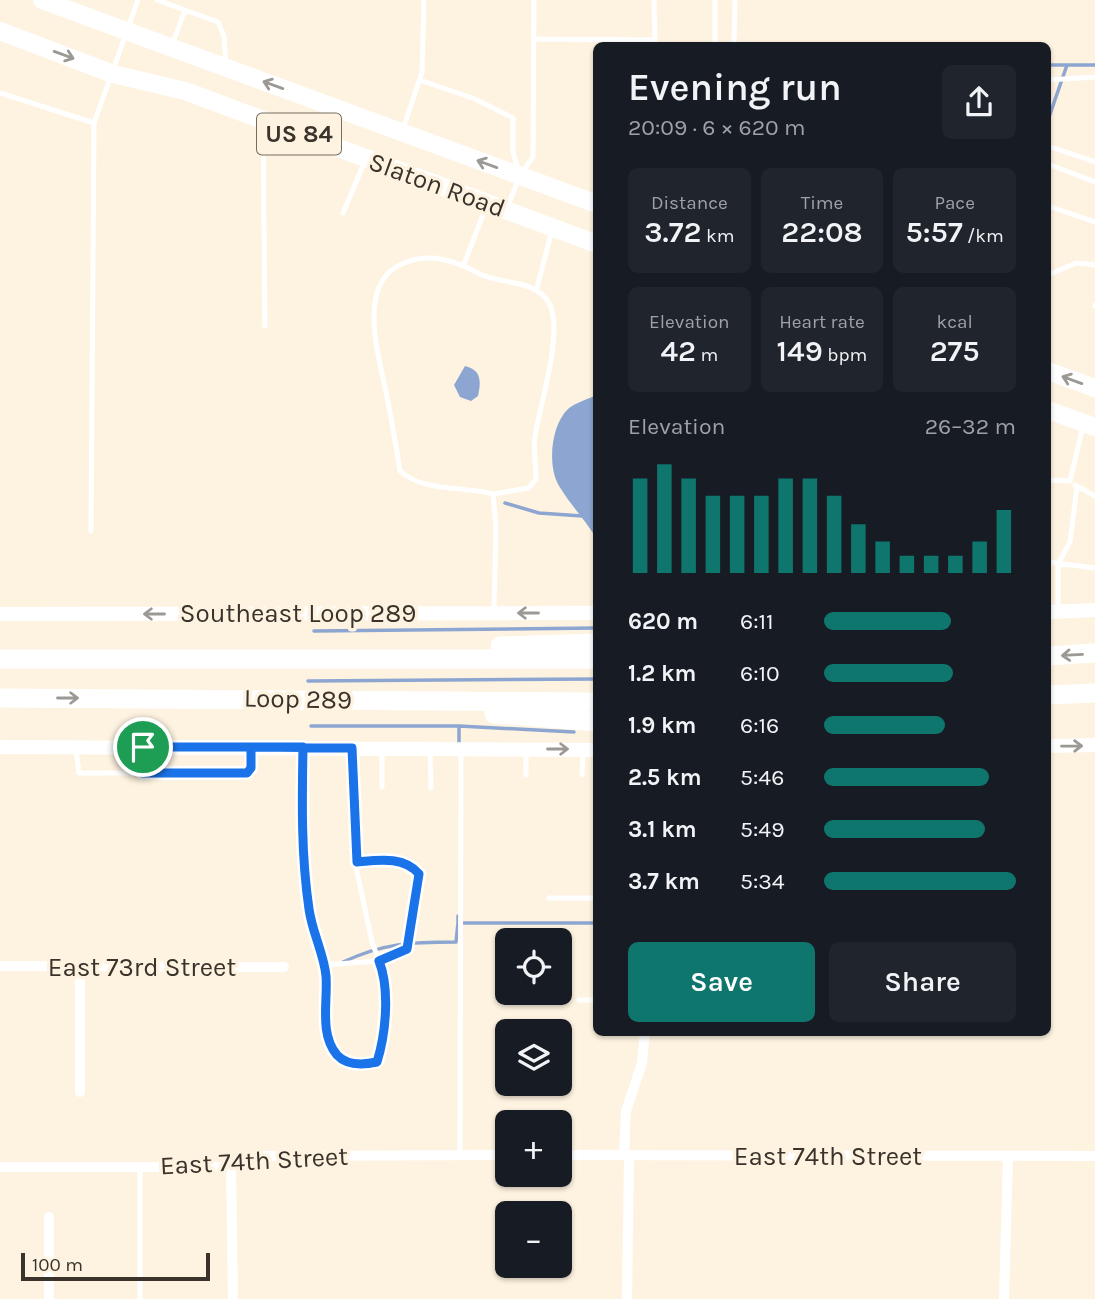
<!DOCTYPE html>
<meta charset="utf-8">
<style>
:root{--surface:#171b24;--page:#20242c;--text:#f1f3f6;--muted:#9ea1a6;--accent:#0f766e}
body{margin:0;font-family:Karla,sans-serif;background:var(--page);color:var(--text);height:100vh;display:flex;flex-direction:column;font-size:26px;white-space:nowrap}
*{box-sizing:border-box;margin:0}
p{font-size:23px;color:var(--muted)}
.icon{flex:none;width:38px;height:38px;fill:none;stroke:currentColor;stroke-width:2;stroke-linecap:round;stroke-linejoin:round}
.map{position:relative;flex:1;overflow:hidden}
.side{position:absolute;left:593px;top:42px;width:458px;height:994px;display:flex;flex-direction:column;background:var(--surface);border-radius:10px;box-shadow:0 2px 5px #0004}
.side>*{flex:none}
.tools{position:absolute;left:495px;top:928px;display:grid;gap:14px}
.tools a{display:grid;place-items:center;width:77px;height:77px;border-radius:10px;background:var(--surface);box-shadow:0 2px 5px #0004;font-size:35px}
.scale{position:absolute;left:21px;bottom:18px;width:189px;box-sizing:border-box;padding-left:7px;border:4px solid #39332b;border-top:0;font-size:19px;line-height:24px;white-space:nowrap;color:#39332b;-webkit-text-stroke:5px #fef3e0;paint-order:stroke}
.pin{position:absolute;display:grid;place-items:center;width:60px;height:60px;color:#fff;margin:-30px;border:4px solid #fff;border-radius:50%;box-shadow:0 2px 7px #0007}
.round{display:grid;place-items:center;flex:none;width:74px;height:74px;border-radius:10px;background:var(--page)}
.overview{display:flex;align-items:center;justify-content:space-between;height:119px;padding:0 35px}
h1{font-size:38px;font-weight:600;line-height:52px}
.metrics{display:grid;grid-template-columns:repeat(3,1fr);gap:10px;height:119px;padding:7px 35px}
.metrics div{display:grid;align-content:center;border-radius:10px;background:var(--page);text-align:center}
.metrics b{font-size:30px;font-weight:600}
.metrics small{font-size:19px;font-weight:400}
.metrics p{font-size:19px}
.chart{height:196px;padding:14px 35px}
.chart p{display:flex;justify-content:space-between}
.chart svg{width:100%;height:126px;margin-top:7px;stroke:var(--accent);stroke-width:6}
.button{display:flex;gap:14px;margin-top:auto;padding:14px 35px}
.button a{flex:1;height:80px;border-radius:10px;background:var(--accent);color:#fff;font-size:28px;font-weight:600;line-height:80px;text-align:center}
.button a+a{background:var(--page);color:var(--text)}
ul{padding:0 35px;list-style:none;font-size:23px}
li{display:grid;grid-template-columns:112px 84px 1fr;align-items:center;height:52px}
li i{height:18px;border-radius:9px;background:var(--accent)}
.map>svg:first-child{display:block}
.water{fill:#8da6d1}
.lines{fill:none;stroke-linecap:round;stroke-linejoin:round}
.stream{stroke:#8da6d1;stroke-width:3.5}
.service{stroke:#fff;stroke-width:5}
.minor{stroke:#fff;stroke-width:10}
.secondary{stroke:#fff;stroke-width:14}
.trunk{stroke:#fff;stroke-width:18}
.motorway{stroke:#fff;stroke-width:19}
.oneway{stroke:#9c9995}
.route-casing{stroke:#fff;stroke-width:14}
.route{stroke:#1a73e8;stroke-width:9}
.labels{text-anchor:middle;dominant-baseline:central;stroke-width:7;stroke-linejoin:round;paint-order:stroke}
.shield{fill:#fef3e0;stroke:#746d61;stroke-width:2}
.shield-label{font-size:24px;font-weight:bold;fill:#39332b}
.street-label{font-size:26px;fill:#39332b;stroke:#fef3e0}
</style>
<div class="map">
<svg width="1095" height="1299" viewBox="0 0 1095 1299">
<rect width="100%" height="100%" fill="#fef3e0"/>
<path class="water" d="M465 366C482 370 481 382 478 396L471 401 460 397 454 385Z
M597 395V539C585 520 570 504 559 486 547 466 551 425 568 409 575 403 588 399 597 395Z"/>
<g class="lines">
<path class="stream" d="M1048 65H1095
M1048 120 1067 65
M505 503 539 513 582 516
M597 571V577
M314 631 597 628
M308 681 597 679
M311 726H459
M459 744V726L574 732
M458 916V923H597
M343 962C384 943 411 942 456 942L458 923"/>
<path class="service" d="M157 0 218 22 224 36 226 64
M533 39 655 40 654 0
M172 45 185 10
M715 46V0
M734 46 735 0
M420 80 475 99 513 118V152L518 169
M1048 80 1095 77
M0 93 94 123
M263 124 265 326
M403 129 422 72 424 0
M1048 146 1095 162
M1048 164 1095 182
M522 173 533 157 534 0
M1048 206 1095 222
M507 208 519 178
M343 213 365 161
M464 264 484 212 491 211
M1048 275 1076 263 1095 265
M537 288 552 230
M1095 305V306
M1048 480 1070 481 1083 426
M1075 485 1095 496
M493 494 529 488 536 479C536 465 533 450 535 436 540 405 563 334 550 305 538 279 502 285 480 274 456 261 431 252 404 263 354 282 380 359 387 397 392 422 396 446 400 471 423 492 463 486 493 494L496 527 494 610
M91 531 94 123 138 0
M1048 562 1095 568
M1058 610V564L1070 542 1077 487
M76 750 79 773H247L251 768V749
M143 750V773
M303 750 302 833 308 907 326 976 328 1038 338 1057 348 1062 361 1066 377 1062 382 1044 384 974 372 942 357 872 352 751
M430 752 431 788
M526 752V775
M582 775 583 753
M382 787V749
M549 898H597
M323 965 379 961 407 949 419 874 411 864 384 860 357 862
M579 1000H597
M460 1155 461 752
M140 1167V1299"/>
<path class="minor" d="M0 966 284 967
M80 966V1092
M560 1155 1095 1156
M624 1155 626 1111 642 1063 645 1032
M0 1167H231L243 1159 256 1156 508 1155
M231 1167 233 1299
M49 1217V1299
M627 1299 629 1155
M1004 1299 1008 1156"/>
<path class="secondary" d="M1048 612 1095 610
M0 614 597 613
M1048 746 1095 745
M0 747 597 750"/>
<path class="trunk" d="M42 0 597 204
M0 31 113 74 185 91 597 244
M1048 371 1095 388
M1048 410 1095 427"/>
<path class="motorway" d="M500 646 597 643
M1048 656 1095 653
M0 659H597
M1048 695 1095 693
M0 698 597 702
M494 714 597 722"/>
</g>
<defs><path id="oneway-shaft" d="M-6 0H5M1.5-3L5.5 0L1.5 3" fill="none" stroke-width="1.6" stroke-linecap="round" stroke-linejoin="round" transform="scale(1.75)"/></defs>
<g class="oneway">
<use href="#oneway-shaft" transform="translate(64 55) rotate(20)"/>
<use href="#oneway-shaft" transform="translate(273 85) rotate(-160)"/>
<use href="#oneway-shaft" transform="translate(487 164) rotate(-160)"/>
<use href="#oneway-shaft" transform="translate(1072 380) rotate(-160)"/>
<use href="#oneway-shaft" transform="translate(528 613) rotate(180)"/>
<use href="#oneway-shaft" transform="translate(154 614) rotate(180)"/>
<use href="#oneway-shaft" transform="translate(1072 655) rotate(177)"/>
<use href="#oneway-shaft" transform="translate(68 698)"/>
<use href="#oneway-shaft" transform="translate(1072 746) rotate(-1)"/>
<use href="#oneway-shaft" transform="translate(558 749)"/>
</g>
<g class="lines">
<g class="route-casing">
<path id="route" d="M143 747H303C302 801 301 855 309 909 312 932 324 954 326 976 328 1001 319 1034 337 1055 347 1066 363 1065 377 1062 386 1033 390 989 379 961L407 949 419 874C404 856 379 860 357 862L352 748 251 747V768L247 773H143V747"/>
</g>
<use href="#route" class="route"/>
</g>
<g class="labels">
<rect class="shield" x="257" y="113.5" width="84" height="41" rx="5"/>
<g class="shield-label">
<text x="299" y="134">US 84</text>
</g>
<g class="street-label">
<text transform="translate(437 185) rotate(20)">Slaton Road</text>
<text x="298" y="613">Southeast Loop 289</text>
<text transform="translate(298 699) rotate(1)">Loop 289</text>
<text x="142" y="967">East 73rd Street</text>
<text x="828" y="1156">East 74th Street</text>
<text transform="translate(254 1161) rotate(-3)">East 74th Street</text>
</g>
</g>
</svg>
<div class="tools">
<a><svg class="icon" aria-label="locate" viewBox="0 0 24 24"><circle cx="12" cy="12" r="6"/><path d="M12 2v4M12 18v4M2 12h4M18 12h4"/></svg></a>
<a><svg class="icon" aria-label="layers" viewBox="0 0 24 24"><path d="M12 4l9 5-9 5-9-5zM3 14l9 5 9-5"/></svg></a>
<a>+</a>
<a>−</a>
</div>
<div class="scale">100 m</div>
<div class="pin" style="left:143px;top:747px;background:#1e9e55"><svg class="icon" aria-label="arrive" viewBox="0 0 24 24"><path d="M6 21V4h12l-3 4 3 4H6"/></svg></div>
<section class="side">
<div class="overview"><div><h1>Evening run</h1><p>20:09 · 6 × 620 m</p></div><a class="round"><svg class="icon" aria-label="share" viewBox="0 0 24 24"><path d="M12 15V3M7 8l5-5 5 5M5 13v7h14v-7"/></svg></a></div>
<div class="metrics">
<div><p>Distance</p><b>3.72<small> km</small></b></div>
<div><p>Time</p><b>22:08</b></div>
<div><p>Pace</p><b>5:57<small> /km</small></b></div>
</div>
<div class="metrics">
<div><p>Elevation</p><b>42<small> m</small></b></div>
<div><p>Heart rate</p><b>149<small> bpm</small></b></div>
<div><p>kcal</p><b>275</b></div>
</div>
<div class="chart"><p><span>Elevation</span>26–32 m</p>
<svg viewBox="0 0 160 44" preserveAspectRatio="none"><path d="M5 44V11M15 44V6M25 44V11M35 44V17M45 44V17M55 44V17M65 44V11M75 44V11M85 44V17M95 44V27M105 44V33M115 44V38M125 44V38M135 44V38M145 44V33M155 44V22"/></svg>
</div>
<ul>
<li><b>620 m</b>6:11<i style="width:66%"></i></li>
<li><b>1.2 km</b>6:10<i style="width:67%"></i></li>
<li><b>1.9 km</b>6:16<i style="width:63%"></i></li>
<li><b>2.5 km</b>5:46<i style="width:86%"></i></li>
<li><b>3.1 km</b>5:49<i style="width:84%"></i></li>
<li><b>3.7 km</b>5:34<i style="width:100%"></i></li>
</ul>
<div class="button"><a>Save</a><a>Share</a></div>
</section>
</div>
